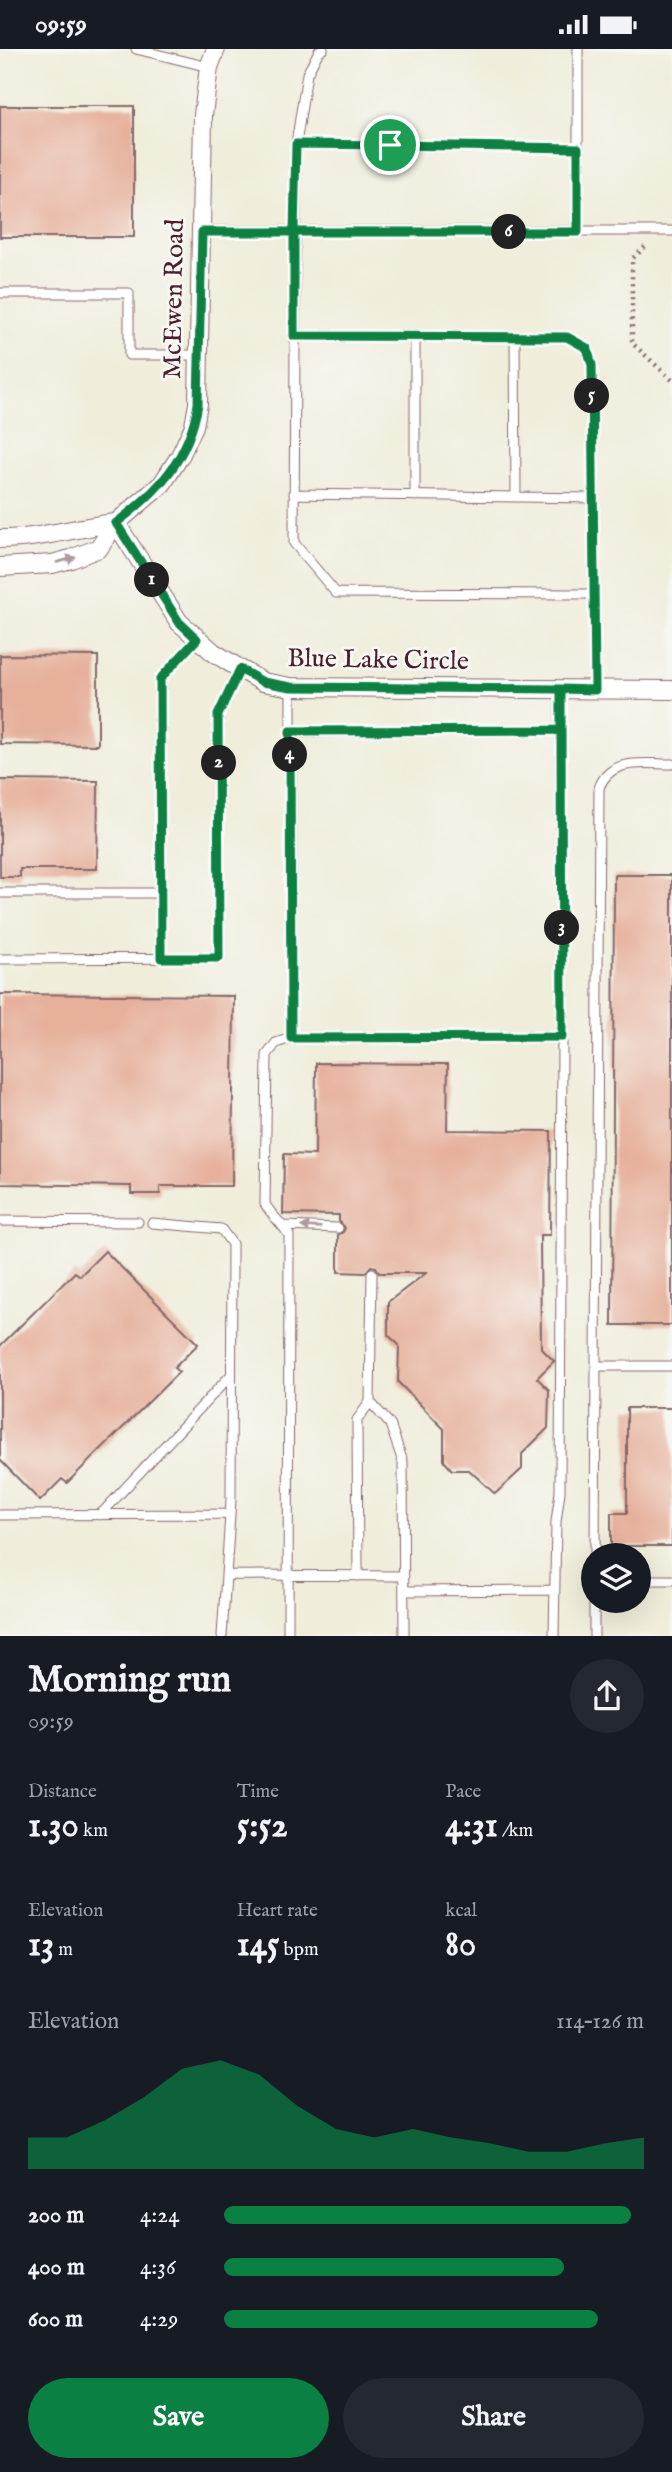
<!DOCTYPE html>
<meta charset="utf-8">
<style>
:root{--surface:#171b24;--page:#242831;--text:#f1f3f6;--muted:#9ea1a6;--accent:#0b8043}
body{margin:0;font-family:"IM FELL English",serif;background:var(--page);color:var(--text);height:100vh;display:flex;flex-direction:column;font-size:26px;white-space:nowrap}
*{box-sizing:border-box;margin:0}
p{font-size:23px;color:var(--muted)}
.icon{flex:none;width:38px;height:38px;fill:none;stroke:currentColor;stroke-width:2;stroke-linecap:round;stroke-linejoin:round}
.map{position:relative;height:1587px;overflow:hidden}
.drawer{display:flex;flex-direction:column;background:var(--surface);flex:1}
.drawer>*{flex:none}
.fabs{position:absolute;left:581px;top:1494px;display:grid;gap:14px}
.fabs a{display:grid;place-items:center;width:70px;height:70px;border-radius:50%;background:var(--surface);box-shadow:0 7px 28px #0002;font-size:35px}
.pin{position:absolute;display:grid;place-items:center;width:60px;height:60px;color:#fff;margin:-30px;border:4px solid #fff;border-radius:50%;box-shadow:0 2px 7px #0007}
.km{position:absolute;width:35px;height:35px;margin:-18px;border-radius:50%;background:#222;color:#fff;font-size:19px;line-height:35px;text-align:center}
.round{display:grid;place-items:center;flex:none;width:74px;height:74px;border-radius:37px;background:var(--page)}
.headline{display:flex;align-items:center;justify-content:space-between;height:119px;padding:0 28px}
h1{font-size:38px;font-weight:800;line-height:52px}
.figures{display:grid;grid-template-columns:repeat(3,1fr);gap:10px;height:119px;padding:7px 28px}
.figures div{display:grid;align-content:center}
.figures b{font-size:35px;font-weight:800}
.figures small{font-size:19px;font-weight:400}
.figures p{font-size:19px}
.chart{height:196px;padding:14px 28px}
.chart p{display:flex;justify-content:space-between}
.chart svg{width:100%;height:126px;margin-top:7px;fill:var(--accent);opacity:.7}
.cta{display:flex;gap:14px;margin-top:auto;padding:14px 28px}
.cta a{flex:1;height:80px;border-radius:42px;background:var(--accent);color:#fff;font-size:28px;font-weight:800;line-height:80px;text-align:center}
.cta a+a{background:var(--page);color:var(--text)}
ul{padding:0 28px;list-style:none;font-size:23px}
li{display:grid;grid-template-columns:112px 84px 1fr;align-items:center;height:52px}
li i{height:18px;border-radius:9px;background:var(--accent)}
.status{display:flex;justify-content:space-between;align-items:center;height:49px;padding:0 35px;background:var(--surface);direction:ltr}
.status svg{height:19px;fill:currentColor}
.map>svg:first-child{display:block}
.building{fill:#e6b09b}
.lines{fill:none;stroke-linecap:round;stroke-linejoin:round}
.lane-casing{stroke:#846769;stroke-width:11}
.street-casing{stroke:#846769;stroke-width:20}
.path{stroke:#846769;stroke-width:4.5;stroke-dasharray:2 5;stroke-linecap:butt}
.lane{stroke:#fff;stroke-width:9}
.street{stroke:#fff;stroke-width:18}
.oneway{fill:#ae9aa0}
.route-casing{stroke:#fff;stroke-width:14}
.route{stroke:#0b8043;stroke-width:9}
.labels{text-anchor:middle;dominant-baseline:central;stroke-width:6;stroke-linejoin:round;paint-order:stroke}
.street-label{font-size:26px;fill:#4a1f2b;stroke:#f6f6f2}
</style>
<div class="status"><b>09:59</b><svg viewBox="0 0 49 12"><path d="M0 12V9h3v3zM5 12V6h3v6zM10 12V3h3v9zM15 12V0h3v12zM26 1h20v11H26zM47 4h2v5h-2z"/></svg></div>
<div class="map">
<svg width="672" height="1587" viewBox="0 0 672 1587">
<rect width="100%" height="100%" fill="#f6f6f2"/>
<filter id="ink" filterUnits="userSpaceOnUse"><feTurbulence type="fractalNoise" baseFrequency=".0143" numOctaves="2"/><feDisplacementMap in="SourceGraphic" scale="14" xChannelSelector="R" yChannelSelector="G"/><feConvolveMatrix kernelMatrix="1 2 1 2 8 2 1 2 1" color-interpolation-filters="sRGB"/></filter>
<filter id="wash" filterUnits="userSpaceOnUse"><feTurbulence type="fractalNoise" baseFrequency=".00686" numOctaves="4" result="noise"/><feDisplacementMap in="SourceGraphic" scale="28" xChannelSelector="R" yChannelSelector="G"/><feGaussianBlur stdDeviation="1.57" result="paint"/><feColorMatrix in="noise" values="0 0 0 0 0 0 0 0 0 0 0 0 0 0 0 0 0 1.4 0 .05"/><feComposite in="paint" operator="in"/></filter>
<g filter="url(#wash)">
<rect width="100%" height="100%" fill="#f0eddb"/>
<g id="blocks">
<path class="building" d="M0 57H134V188H0Z
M0 606 98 607V696L0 695Z
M0 731 98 732 97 820H20V828H0Z
M614 826H672V1276H612Z
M0 945 234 947 232 1137H160V1145H131V1137L0 1135Z
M316 1014 448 1015 447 1081 551 1082 550 1186H540L541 1299 554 1312 537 1329 549 1341 548 1379 522 1405V1420L495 1445 469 1421H452L444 1412V1380L398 1333 399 1296 388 1286V1253L426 1224H379L376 1218 371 1217 365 1224 338 1223V1186L343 1183 345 1179 339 1172V1166L283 1165 284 1105 315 1106Z
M105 1202 198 1295 174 1319 179 1323 67 1434 62 1430 40 1452 0 1411V1297L75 1223 80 1227Z
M627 1359H672V1497H611V1464H627Z"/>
</g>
</g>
<g filter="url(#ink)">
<use href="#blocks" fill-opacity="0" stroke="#846769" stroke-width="2"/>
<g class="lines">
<g class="lane-casing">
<path id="lane" d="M136 0 209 18
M323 0 319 2 307 25 296 95 294 494 336 544 594 545
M296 95 578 99
M202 182H672
M578 182V0
M0 244H129V306H199
M294 287 567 288 587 299 592 316 595 641
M415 288V447
M515 288 516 448
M294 445 593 449
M290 683 561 681
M0 844H161
M161 909 160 630 197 590
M0 910 219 909 218 666 240 620
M291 989V638
M0 1172 138 1173
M152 1174 221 1180 232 1195 231 1451 222 1587
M284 1177 338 1179
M372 1224 370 1353 390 1375 403 1413 404 1587
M596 1317H672
M0 1466 230 1465
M100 1466 231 1326
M595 1507 599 739C610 708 645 715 672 715
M227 1526 403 1527
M358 1527 357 1371 370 1353
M639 1531H672
M404 1542 555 1541
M288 1587 289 1186C281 1173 272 1167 265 1155L267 1006 276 994 291 989 562 988 560 640
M554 1587 556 1473 560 1443 562 988
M594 1587V1552"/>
</g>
<g class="street-casing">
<path id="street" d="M116 474 179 573 213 603 240 620 263 633 291 638 672 641
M0 490C40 490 77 478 116 474
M0 518 52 515 71 510 99 499 116 474 162 435 180 407 194 377 198 355 203 66 209 18 216 0"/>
</g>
<path class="path" d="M645 198 632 210V294L672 331"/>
<use href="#lane" class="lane"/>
<use href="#street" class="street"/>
</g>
<defs><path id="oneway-solid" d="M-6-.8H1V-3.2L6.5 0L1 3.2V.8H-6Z" transform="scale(1.75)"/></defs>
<g class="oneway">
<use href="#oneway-solid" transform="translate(66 511) rotate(-15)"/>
<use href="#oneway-solid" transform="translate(311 1178) rotate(-178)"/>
</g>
</g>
<g class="lines" filter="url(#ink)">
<g class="route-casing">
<path id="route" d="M390 96 296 95 294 183H202L198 355C189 409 159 442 116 474L179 573 197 590 160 630 161 909H219L218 666 240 620 263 633 291 638 561 640V681L562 988 291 989 290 682 561 681V640L595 641 592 316 587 299 567 288 294 287V183H578V99L390 96"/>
</g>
<use href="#route" class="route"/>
</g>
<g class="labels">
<g class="street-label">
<text transform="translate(174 250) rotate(-89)">McEwen Road</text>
<text transform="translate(378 611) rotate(1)">Blue Lake Circle</text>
</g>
</g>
</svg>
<div class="fabs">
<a><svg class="icon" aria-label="layers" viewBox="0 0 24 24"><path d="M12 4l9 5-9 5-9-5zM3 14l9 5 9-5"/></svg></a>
</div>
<div class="pin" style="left:390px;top:96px;background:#1e9e55"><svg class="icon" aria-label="arrive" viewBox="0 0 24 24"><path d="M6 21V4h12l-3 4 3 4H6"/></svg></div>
<b class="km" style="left:152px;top:531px">1</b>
<b class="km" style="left:219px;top:714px">2</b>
<b class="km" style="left:562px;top:879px">3</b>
<b class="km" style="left:290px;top:706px">4</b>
<b class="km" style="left:592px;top:347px">5</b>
<b class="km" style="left:509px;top:183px">6</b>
</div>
<section class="drawer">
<div class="headline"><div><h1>Morning run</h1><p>09:59</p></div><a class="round"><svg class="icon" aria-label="share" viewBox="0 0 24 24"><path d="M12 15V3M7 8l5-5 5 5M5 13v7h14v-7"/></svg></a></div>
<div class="figures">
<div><p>Distance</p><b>1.30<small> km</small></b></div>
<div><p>Time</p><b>5:52</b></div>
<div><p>Pace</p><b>4:31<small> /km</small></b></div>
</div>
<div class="figures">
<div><p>Elevation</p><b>13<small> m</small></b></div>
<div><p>Heart rate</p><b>145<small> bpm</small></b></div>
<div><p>kcal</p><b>80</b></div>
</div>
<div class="chart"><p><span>Elevation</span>114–126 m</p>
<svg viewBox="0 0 160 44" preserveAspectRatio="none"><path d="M0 44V33L10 33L20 27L30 19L40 9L50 6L60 11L70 22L80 30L90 33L100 30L110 33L120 35L130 38L140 38L150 35L160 33V44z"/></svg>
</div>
<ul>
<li><b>200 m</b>4:24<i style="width:97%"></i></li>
<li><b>400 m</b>4:36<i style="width:81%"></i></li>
<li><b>600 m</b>4:29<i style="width:89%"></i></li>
</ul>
<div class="cta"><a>Save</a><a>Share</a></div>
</section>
